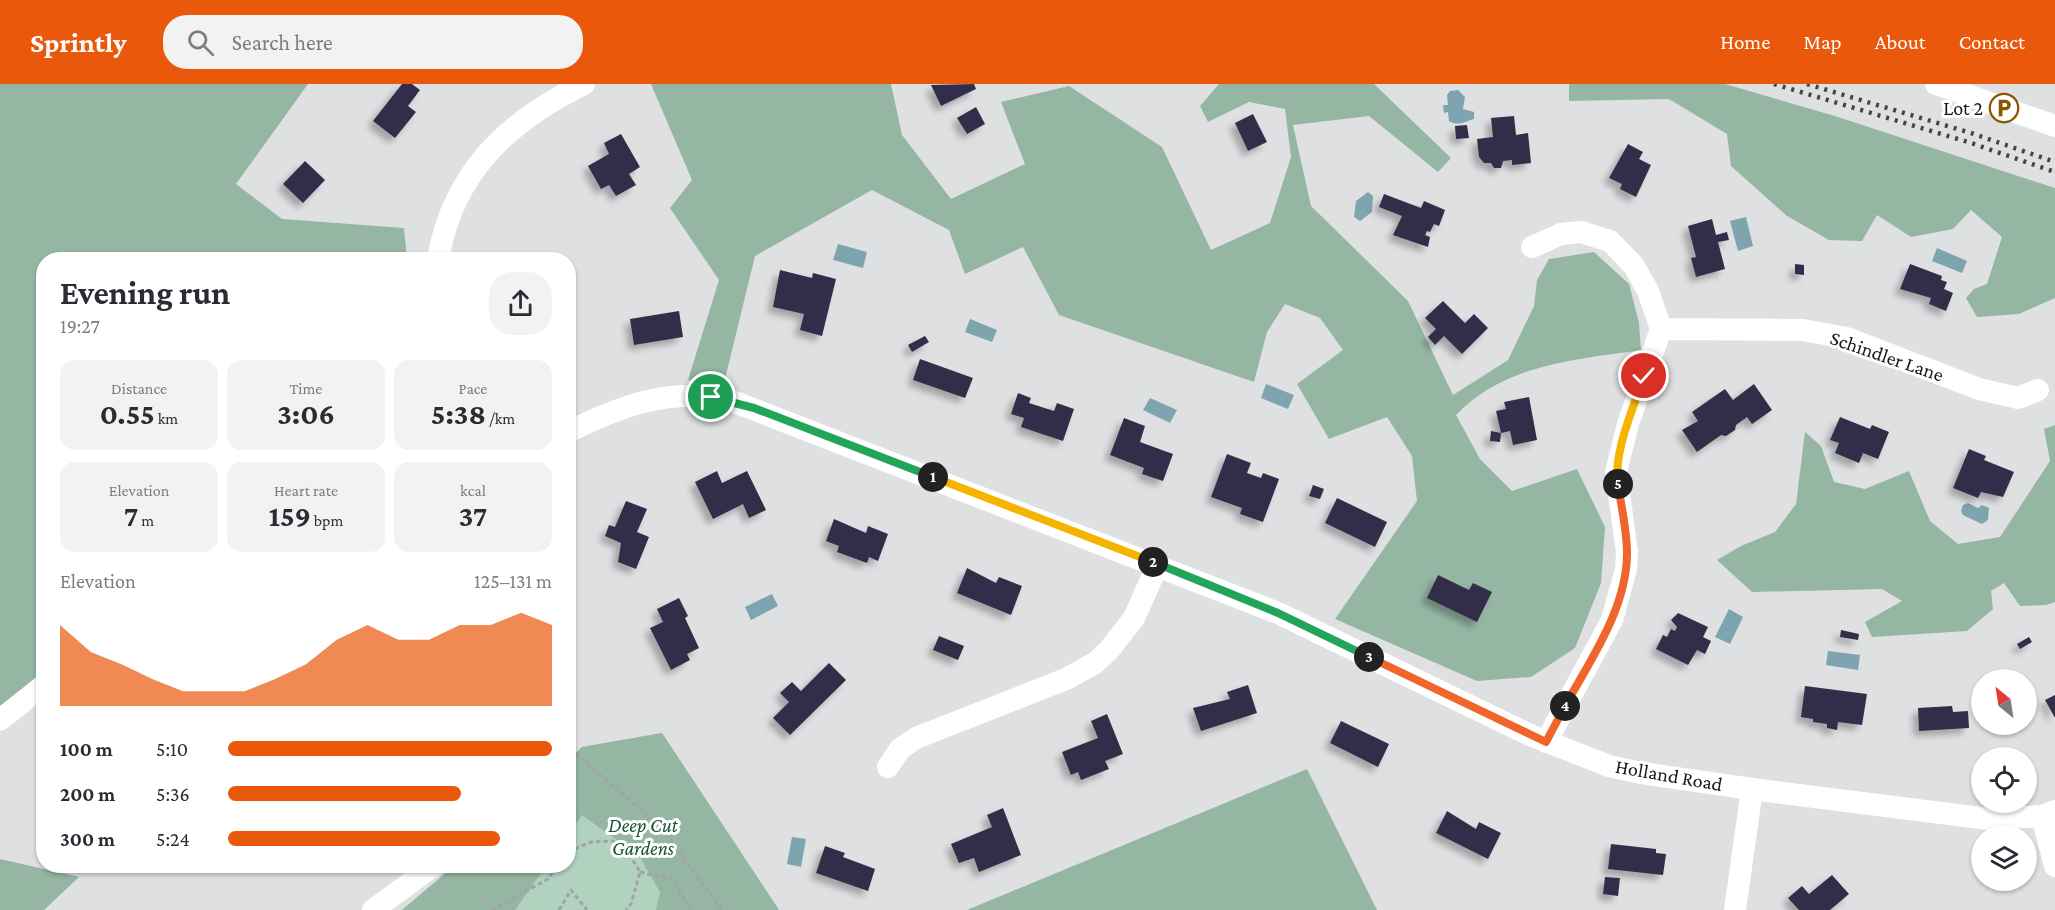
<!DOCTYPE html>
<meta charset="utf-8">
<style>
:root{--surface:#fff;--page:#f2f2f3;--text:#2b2b33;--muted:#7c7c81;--accent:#ea580c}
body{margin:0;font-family:"Crimson Pro",serif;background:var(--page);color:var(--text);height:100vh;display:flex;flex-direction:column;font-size:22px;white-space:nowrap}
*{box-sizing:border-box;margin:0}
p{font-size:20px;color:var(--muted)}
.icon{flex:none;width:33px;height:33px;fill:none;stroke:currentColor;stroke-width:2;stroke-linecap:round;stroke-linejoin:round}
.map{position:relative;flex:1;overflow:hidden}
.drawer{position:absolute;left:36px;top:168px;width:540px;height:621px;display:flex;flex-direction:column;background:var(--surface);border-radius:24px;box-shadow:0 2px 4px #0004}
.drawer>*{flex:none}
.needle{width:39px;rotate:330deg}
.controls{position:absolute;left:1971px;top:585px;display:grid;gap:12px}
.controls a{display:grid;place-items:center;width:66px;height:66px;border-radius:50%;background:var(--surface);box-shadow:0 2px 4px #0004;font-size:30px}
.pin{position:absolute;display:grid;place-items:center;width:51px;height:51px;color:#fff;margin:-26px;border:3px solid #fff;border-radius:50%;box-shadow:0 2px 6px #0007}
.km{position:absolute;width:30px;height:30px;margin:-15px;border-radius:50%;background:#222;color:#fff;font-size:16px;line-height:30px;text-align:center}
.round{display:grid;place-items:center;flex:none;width:63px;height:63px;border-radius:24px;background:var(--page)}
.head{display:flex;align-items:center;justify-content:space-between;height:102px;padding:0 24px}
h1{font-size:33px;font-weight:700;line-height:45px}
.metrics{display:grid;grid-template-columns:repeat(3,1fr);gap:9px;height:102px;padding:6px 24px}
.metrics div{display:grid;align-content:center;border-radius:15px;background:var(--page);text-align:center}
.metrics b{font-size:30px;font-weight:700}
.metrics small{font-size:16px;font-weight:400}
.metrics p{font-size:16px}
.chart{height:168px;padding:12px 24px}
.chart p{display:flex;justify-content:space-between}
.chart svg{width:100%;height:108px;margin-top:6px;fill:var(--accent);opacity:.7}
ul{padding:0 24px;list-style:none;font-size:20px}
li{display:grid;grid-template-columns:96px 72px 1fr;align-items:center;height:45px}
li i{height:15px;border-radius:8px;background:var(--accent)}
header{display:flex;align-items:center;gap:36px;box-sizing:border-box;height:84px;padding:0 30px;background:var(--accent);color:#fff}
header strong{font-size:28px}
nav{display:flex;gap:33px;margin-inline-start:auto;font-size:21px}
.search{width:420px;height:54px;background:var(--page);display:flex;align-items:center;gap:15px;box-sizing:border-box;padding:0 21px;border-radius:24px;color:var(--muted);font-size:22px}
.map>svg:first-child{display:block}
.green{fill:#b2d2c0}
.forest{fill:#95b6a3}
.water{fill:#7da4af}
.building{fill:#322f48;filter:url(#shadow)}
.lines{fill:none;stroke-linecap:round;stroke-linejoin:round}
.path{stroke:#a2a3a4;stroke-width:3;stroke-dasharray:4.5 3;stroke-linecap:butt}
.minor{stroke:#fff;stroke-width:22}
.rail{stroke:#454546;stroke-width:4.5;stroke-dasharray:3 6;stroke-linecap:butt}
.split-1-casing{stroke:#fff;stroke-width:12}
.split-2-casing{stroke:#fff;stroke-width:12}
.split-3-casing{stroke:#fff;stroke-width:12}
.split-4-casing{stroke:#fff;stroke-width:12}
.split-5-casing{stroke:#fff;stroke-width:12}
.split-6-casing{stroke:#fff;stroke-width:12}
.split-1{stroke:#22a559;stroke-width:8}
.split-2{stroke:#f5b400;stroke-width:8}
.split-3{stroke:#22a559;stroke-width:8}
.split-4{stroke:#f0652b;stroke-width:8}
.split-5{stroke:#f0652b;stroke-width:8}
.split-6{stroke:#f5b400;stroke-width:8}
.labels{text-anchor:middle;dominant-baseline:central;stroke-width:6;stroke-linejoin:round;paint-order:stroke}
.poi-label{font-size:20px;fill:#181819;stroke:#fff;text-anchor:end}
.street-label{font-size:20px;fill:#181819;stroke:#fff}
.park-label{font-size:20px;font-style:italic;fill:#1a543a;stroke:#fff}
</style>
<header>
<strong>Sprintly</strong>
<div class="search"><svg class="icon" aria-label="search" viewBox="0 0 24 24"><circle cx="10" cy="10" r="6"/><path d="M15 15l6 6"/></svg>Search here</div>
<nav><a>Home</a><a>Map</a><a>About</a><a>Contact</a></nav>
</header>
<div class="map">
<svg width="2055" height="826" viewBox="0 0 2055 826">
<defs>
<filter id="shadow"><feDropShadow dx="-5.5" dy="5.5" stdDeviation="3" flood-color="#0004"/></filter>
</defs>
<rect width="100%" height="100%" fill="#dfe0e1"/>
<path class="green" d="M662 649 779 826H402L454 782H568L569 675 582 663Z"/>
<path class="forest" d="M0 0H308L236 100 282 135 404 144 407 175 44 176 43 589 0 626Z
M651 0H891L902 51 951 115 1025 80 1001 18 1069 2 1162 63 1211 166 1270 139 1291 73 1285 25 1249 18 1208 38 1200 22 1219 0H1374L1451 74 1438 88 1369 32 1293 41 1311 122 1408 217 1453 311 1508 276 1534 222 1537 196 1549 175 1594 168 1629 200 1639 239 1641 266C1575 276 1504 280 1456 331L1480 375 1512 407 1577 385 1605 443 1601 499 1575 564 1531 593 1477 597 1335 535 1417 417 1412 372 1387 333 1329 355 1297 300 1343 266 1320 234 1285 220 1267 248 1254 298 1059 231 1023 163 965 190 949 146 872 106 755 172 724 299 688 296 719 196 670 124 692 96Z
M1569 0H1725L1838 33 2055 104V214L2019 230 1977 233 1966 214 1974 205 1987 200 2002 153 1971 126 1953 145 1911 153 1877 131 1862 157 1829 156 1787 132 1731 82 1727 50 1669 15 1569 17Z
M2055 341V518L2046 521 2020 522 2004 499 1991 507 1993 525 1967 547 1872 553 1865 538 1902 517 1882 505 1752 508 1717 476 1741 462 1775 448 1796 420 1805 348 1821 362 1834 398 1865 405 1909 387 1930 437 1958 460 2000 453 2050 377 2044 345Z
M662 649 779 826H656L660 808 640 773 582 731 569 750V675L582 663Z
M1307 685 1377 826H967Z
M0 775 79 793 44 826H0Z
M454 782H546L515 826H402Z"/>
<path class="water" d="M1458 6 1465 13 1463 25 1474 28V35C1466 37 1459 43 1449 37L1448 28 1444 29 1443 21H1448L1447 11 1450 7Z
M1368 108 1373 112 1372 128 1360 137 1354 133 1356 117Z
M1746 133 1753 162 1738 167 1730 137Z
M838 160 867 168 863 184 833 176Z
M1937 164 1967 177 1962 189 1932 177Z
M970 235 997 246 992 258 965 248Z
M1266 300 1294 311 1288 325 1261 314Z
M1150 314 1177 326 1170 339 1143 326Z
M1968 419 1978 424 1982 421 1989 424 1988 436 1982 440 1963 431 1961 427 1963 421Z
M772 510 778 522 751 536 745 523Z
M1729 525 1743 533 1730 560 1715 553Z
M1828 567 1860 571 1858 586 1826 581Z
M792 753 806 755 801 783 787 780Z"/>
<path class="building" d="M402 0H412L420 6 408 22 416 28 395 54 373 37Z
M974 0 976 5 941 22 931 1Z
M976 23 985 40 967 50 957 34Z
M1253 30 1267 58 1248 67 1235 39Z
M1514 32 1516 51 1528 49 1531 79 1512 81V76L1503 77 1501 84H1494L1491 79H1484L1479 73 1477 55 1493 53 1491 34Z
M1467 41 1469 54 1456 55 1455 42Z
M621 50 640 83 629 90 636 101 616 112 609 101 601 105 588 82 609 70 604 59Z
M1628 60 1643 68 1639 75 1651 81 1636 113 1620 105 1622 100 1609 94Z
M305 77 325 96 303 119 283 100Z
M1384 110 1421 124 1424 117 1445 126 1439 142 1434 140 1430 148 1427 147 1425 151 1430 153 1428 163 1393 151 1402 132 1379 123Z
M1712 135 1716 151 1727 148 1729 156 1718 158 1725 185 1696 193 1691 174 1696 173 1688 142Z
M1795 180 1804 181V191L1795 190Z
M1910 180 1942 192 1941 196 1947 198 1944 205 1953 209 1946 227 1929 220 1931 214 1900 205Z
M780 186 812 194 813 189 836 195 822 252 800 246 804 230 773 223Z
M1443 217 1465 239 1474 230 1488 244 1462 270 1444 252 1435 261 1428 253 1436 245 1425 234Z
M679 227 683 253 634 261 630 235Z
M925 252 929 258 912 268 908 261Z
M920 275 973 294 965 314 913 296Z
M1754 300 1772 326 1752 340 1747 333 1736 341 1735 346 1726 352 1721 351 1697 368 1682 346 1698 337 1692 328 1725 305 1733 316Z
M1018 309 1031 314 1029 319 1054 327 1057 319 1074 325 1063 357 1021 343 1024 334 1011 330Z
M1529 313 1537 356 1513 361 1510 347 1501 349 1500 358 1490 357 1491 347 1501 349 1496 327 1506 325 1504 318Z
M1840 333 1870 345 1872 341 1889 348 1878 375 1863 369 1859 379 1835 369 1839 359 1830 356Z
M1124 334 1145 342 1140 358 1173 370 1163 397 1142 390 1144 384 1110 371Z
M1969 365 1986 372 1984 376 2014 388 2003 413 1981 408 1978 414 1953 404Z
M1227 370 1251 379 1247 389 1261 394 1263 389 1279 395 1263 438 1240 430 1242 424 1211 413Z
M717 387 722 399 747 387 766 426 749 434 743 420 713 435 695 398Z
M1313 401 1324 405 1320 415 1309 412Z
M1337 414 1387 438 1375 463 1325 439Z
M626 417 647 425 637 448 649 453 636 485 618 478 621 459 605 452 609 441 615 443Z
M834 435 866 449 868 442 888 450 878 477 869 473 867 479 837 468 839 462 826 457Z
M967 484 996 499 999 493 1022 502 1011 531 957 509Z
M1438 491 1469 506 1473 499 1492 508 1477 538 1427 514Z
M679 514 688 532 685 534 699 564 687 570 690 576 671 586 650 544 663 538 657 525Z
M1678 529 1708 543 1703 553 1711 557 1705 570 1697 566 1688 581 1656 565 1663 551 1667 553 1671 545 1675 547 1677 543 1671 536Z
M1841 546 1859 550 1858 556 1840 553Z
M939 552 964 562 958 576 933 566Z
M2029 553 2032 558 2020 565 2017 560Z
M829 579 846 596 790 651 773 634 789 618 780 609 792 598 801 607Z
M1248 601 1257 629 1201 647 1193 624 1230 615 1227 608Z
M1805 602 1867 610 1862 641 1838 638 1837 646 1827 644V640L1813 638V635L1801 633Z
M2055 611V634L2045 616Z
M1952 622 1953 628 1968 627 1969 644 1919 647 1918 624Z
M1107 630 1123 670 1105 677 1109 685 1081 696 1078 688 1071 691 1062 668 1098 654 1091 637Z
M1341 637 1389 660 1378 683 1330 659Z
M1003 724 1021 771 979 788 974 774 959 779 951 760 992 743 987 731Z
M1447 727 1476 745 1479 738 1501 749 1488 775 1436 749Z
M1611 760 1656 765V769L1666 770 1663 791 1608 785Z
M825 762 845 769 843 773 875 785 868 807 816 789Z
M1832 791 1849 810 1830 826H1799L1788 814 1802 802 1809 810Z
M1605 793 1620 794 1618 812 1603 810Z"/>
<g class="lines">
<path class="path" d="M568 669 577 671 659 741 722 826
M568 768 591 758 613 757 632 775 640 788 631 820 626 826
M640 788 673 796 691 826
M492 826 548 795 557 782
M559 826 571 806 587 826"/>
<path class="minor" d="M1936 0 2055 42
M1532 163 1561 150 1581 148 1610 157 1634 182 1648 207 1661 245 1628 340 1616 388 1627 468 1626 485 1612 536 1546 658
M438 176C452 89 508 37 584 0
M1661 245 1803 246 1847 254 1979 305 2018 314 2038 306
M568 348C623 321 665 305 727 315L1278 529 1530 651 1609 682 1641 689 1752 705 1989 735 2042 732 2055 727
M0 636 44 601
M888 683 900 665 916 654 1066 595 1095 579 1109 566 1134 534 1158 480
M2042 732 2055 782
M373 826 433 782
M1735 826 1752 705"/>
<path class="rail" d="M1774 0 1968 58 2055 88
M1807 0 1971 49 2055 78"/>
</g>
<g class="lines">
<g class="split-1-casing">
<path id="split-1" d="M711 313 754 324 933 393"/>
</g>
<g class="split-2-casing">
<path id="split-2" d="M933 393 1153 478"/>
</g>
<g class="split-3-casing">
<path id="split-3" d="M1153 478 1278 529 1369 573"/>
</g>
<g class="split-4-casing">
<path id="split-4" d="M1369 573 1546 658 1565 622"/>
</g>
<g class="split-5-casing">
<path id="split-5" d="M1565 622C1591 575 1627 524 1627 469 1627 446 1621 422 1618 400"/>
</g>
<g class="split-6-casing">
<path id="split-6" d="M1618 400C1613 368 1634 323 1644 292"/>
</g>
<use href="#split-1" class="split-1"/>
<use href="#split-2" class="split-2"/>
<use href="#split-3" class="split-3"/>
<use href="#split-4" class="split-4"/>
<use href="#split-5" class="split-5"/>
<use href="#split-6" class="split-6"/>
</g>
<defs>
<g id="parking-ring" transform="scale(1.5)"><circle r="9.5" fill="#fff" stroke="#850" stroke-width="1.5"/><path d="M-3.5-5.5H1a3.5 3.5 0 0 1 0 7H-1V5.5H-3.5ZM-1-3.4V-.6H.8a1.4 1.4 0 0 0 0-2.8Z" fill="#850"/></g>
</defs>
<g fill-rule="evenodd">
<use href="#parking-ring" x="2004" y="24"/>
</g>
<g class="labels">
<g class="poi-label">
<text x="1983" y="24">Lot 2</text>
</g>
<g class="street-label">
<text transform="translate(1887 272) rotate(19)">Schindler Lane</text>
<text transform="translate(1669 691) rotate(10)">Holland Road</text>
</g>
<g class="park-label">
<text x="643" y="741">Deep Cut<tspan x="643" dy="23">Gardens</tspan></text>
</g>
</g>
</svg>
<div class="controls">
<a><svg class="needle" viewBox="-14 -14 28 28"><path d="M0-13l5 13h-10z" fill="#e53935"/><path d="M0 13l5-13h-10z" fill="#7c7c81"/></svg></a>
<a><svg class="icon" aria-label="locate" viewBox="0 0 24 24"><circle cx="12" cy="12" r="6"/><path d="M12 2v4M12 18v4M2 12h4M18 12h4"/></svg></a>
<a><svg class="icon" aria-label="layers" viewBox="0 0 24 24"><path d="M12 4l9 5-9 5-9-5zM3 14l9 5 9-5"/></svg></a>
</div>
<div class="pin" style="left:711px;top:313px;background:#1e9e55"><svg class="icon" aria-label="arrive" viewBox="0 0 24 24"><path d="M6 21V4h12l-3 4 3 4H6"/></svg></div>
<div class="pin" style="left:1644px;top:292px;background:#d93025"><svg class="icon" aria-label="check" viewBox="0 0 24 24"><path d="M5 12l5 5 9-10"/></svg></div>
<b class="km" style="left:933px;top:393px">1</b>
<b class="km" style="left:1153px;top:478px">2</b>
<b class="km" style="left:1369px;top:573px">3</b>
<b class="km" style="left:1565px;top:622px">4</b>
<b class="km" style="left:1618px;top:400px">5</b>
<section class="drawer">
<div class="head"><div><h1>Evening run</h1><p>19:27</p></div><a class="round"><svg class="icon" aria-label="share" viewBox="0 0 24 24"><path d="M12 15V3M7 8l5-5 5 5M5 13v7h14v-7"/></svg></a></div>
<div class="metrics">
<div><p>Distance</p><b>0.55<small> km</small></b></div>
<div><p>Time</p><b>3:06</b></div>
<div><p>Pace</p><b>5:38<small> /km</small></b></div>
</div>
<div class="metrics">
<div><p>Elevation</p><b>7<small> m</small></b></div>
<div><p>Heart rate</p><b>159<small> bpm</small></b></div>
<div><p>kcal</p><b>37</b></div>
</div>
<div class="chart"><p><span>Elevation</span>125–131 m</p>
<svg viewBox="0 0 160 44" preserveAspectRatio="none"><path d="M0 44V11L10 22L20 27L30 33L40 38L50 38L60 38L70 33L80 27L90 17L100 11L110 17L120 17L130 11L140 11L150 6L160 11V44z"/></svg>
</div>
<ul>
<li><b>100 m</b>5:10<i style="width:100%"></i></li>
<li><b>200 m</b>5:36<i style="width:72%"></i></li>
<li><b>300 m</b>5:24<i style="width:84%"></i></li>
</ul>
</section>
</div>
